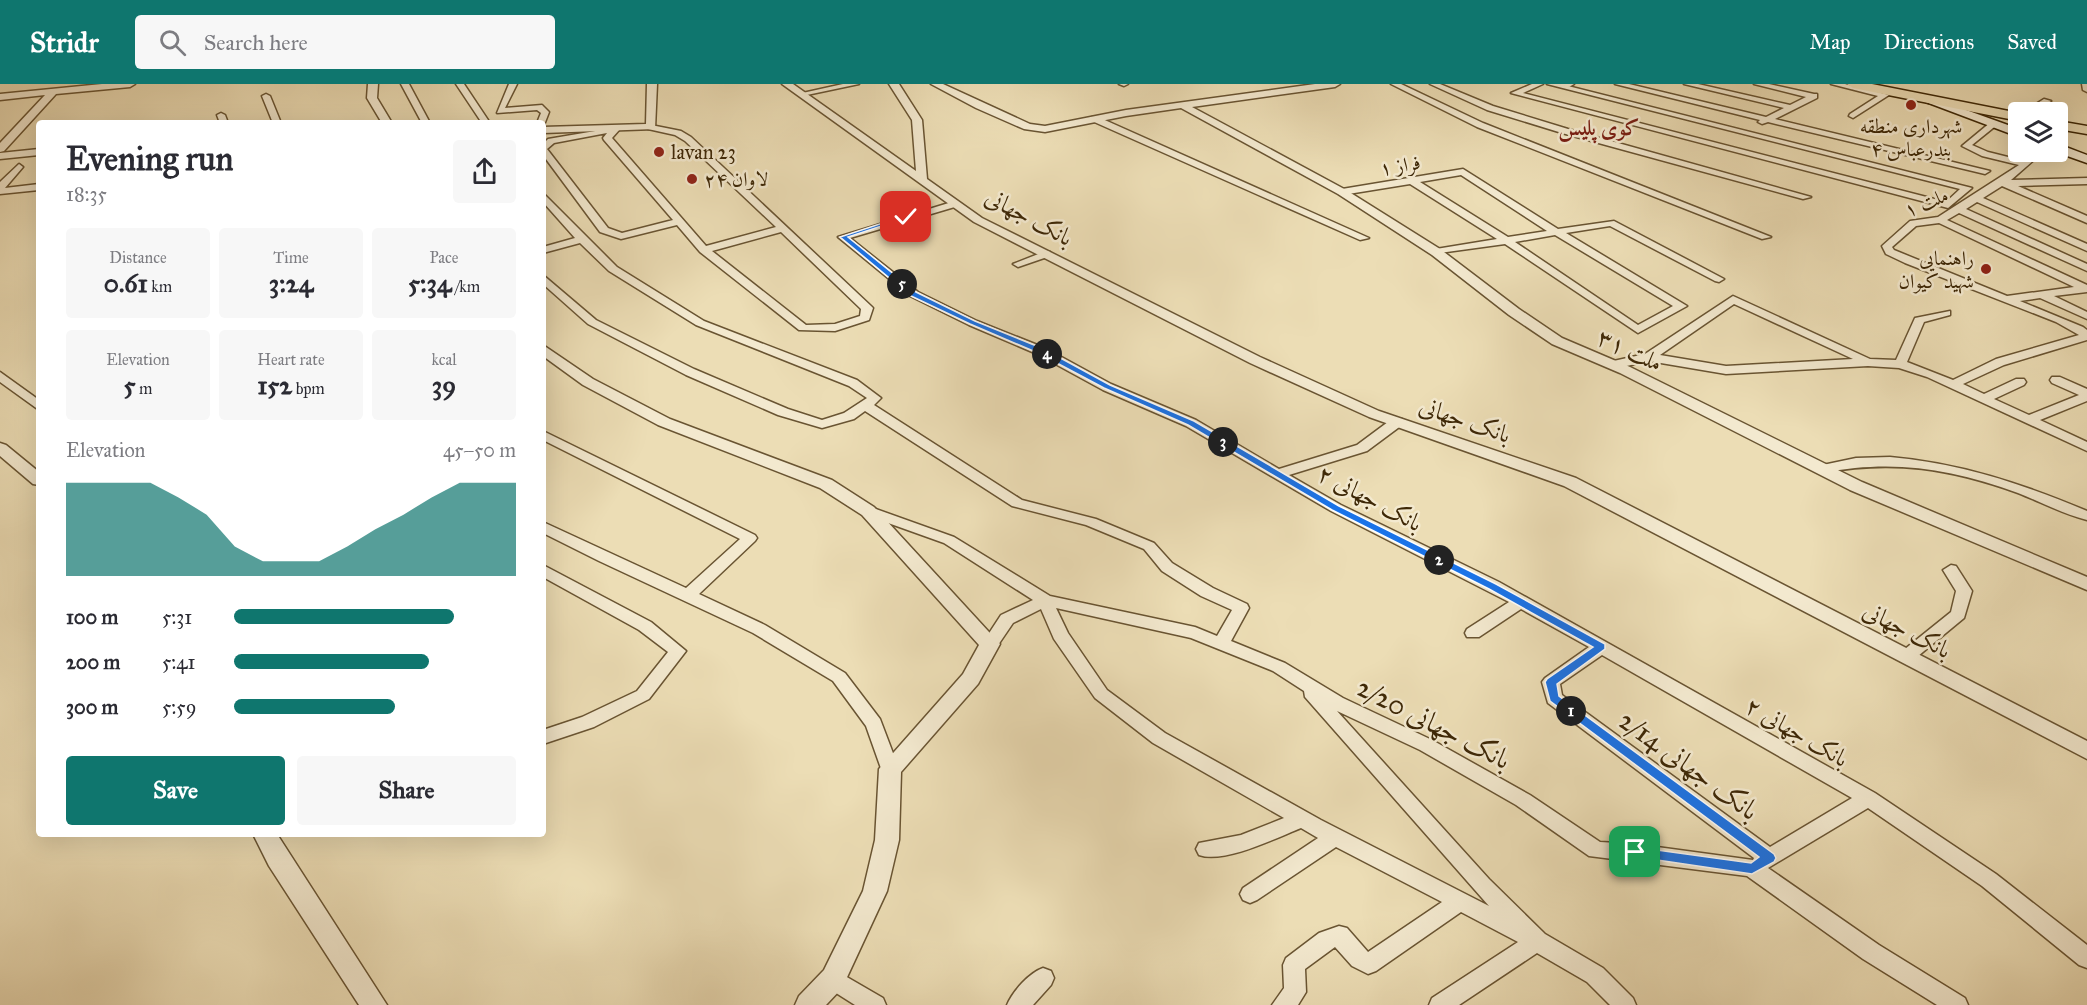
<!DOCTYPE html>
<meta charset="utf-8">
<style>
:root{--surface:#fff;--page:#f7f7f7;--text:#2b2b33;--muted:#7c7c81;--accent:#0f766e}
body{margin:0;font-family:"IM FELL Great Primer",Amiri,serif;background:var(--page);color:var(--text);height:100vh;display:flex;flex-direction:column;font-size:22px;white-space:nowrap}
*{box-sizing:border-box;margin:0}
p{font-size:20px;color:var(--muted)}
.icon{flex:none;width:33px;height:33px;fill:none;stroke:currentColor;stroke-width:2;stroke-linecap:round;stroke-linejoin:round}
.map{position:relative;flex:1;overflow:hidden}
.side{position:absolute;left:36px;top:36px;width:510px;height:717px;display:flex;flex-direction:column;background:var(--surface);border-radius:6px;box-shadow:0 6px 24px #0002}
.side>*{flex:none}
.fabs{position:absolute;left:2008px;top:18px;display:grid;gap:12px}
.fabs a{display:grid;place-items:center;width:60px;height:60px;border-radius:6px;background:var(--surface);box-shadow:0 6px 24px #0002;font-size:30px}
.pin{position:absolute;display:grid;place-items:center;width:51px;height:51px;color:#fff;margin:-26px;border-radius:12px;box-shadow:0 3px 9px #0006}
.km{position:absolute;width:30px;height:30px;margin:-15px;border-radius:50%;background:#222;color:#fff;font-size:16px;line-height:30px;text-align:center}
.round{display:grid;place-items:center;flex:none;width:63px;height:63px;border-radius:6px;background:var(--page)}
.overview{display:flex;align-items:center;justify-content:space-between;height:102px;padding:0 30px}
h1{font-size:33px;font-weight:700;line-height:45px}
.metrics{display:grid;grid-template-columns:repeat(3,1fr);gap:9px;height:102px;padding:6px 30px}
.metrics div{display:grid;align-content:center;border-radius:6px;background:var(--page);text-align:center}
.metrics b{font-size:26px;font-weight:700}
.metrics small{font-size:16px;font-weight:400}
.metrics p{font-size:16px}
.chart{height:168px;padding:12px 30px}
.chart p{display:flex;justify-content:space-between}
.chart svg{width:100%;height:108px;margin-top:6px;fill:var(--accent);opacity:.7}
.primary-button{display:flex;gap:12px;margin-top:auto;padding:12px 30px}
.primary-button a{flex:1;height:69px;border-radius:6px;background:var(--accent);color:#fff;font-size:24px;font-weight:700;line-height:69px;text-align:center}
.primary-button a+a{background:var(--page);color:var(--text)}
ul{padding:0 30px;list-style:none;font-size:20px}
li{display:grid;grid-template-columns:96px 72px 1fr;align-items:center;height:45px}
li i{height:15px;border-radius:8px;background:var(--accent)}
header{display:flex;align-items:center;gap:36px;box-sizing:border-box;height:84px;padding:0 30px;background:var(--accent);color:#fff}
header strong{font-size:28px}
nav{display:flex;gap:33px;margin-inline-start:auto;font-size:21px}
.search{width:420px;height:54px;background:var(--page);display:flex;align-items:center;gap:15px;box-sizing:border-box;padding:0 21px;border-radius:6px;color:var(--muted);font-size:22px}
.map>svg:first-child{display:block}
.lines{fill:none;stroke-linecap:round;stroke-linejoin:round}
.minor-casing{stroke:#695432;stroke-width:3}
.tertiary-casing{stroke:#695432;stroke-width:3}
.secondary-casing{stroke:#3d2706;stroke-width:3}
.primary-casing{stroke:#3d2706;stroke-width:3}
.minor{fill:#f3e9cf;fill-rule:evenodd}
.tertiary{fill:#f3e9cf;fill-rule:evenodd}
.secondary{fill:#f3e9cf;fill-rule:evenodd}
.primary{fill:#ecddb5;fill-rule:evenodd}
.route{fill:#1a73e8;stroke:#fff;stroke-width:1.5}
.poi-dot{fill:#8f2418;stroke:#f3e9cf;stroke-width:2}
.labels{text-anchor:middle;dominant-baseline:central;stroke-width:5;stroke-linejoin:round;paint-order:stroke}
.far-poi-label{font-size:20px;fill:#3d2706;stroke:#f3e9cf;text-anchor:start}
.far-street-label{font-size:20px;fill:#3d2706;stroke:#f3e9cf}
.far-neighbourhood-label{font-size:22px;font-weight:bold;fill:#7a1f14;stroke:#f3e9cf}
.street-label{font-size:24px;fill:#3d2706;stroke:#f3e9cf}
.near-street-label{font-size:28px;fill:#3d2706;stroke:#f3e9cf}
</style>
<header>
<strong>Stridr</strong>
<div class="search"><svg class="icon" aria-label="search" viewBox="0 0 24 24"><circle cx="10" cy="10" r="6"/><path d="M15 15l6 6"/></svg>Search here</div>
<nav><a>Map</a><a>Directions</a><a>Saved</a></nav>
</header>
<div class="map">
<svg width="2087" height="921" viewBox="0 0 2087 921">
<rect width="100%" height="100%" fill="#ecddb5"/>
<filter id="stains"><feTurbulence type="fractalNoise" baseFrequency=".00333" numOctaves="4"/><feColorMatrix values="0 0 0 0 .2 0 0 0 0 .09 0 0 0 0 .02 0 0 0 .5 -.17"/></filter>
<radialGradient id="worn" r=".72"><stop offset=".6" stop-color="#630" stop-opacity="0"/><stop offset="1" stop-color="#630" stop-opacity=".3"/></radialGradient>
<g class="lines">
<g class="minor-casing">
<path id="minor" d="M401 0H409L430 39H422Z
M456 0H464L490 39H482Z
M509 0H517L505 24 542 21 549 28 544 41 537 39 541 29 537 26 497 29Z
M843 0H859L802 12 798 10Z
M1119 0H1128L1124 2Z
M1391 0H1401L1483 39 1771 153 1762 155 1477 43Z
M1430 0H1440L1493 22 1568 45 1811 113 1803 115 1562 49 1487 26Z
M1532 0H1543L1523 9 1946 118 1960 105 1547 0H1560L1972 104 1948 124 1511 9Z
M1615 0H1629L1766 33 1784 24 1684 0H1698L1790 21 1806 13 1754 0H1769L1814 10H1817V14L1775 35 1990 87 1985 90 1768 38 1762 40 1758 38 1760 36Z
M1831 0H1845L1889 11 1853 34 1849 32 1850 30 1878 12Z
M2082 0H2087V8L2083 6Z
M266 10 270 12 281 39H273L262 12Z
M2044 15 2051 17 2034 28H2028V25Z
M221 29 225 31 228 39H220L217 31Z
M1092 33H1098L1369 154 1360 156 1092 37Z
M1991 38 1998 40 1972 61 1988 68 2024 77 2034 68H2043L2011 96 2087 94V100L2018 102 2087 132V139L2002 102 1983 114 2087 160V167L1977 118 1966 125 2087 180V187L1959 129 1947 136 2087 201V208L2054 212 2087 228V235L2040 214 2020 217 2083 243 2087 246V256L2004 281 1963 300 1984 310 2016 295H2024L2026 298 2024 301 1994 315 2029 331 2079 311 2052 299 2050 296 2052 293H2060L2087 305V317L2040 336 2087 358V367L1927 293 1899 284 1868 282 1726 290 1649 277 1613 285 1607 281 1609 278 1645 270 1733 212 1870 275 1896 276 1915 234 1950 227V231L1924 238 1907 278 1953 296 1996 275 2079 251 2056 238 1905 179 1886 170 1882 162 1910 137 1938 133 2019 81 1982 72 1962 62ZM1939 139 2074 203 2007 212 1894 166 1892 163 1916 142ZM1734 220 1853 275 1726 282 1660 271Z
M651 41 681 47 691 53 871 222 873 224 869 236 835 247 799 246 700 168 677 141 621 155 600 148 543 71V60L548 55 619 43 620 45 612 54 706 162 776 143 685 57 675 51 648 45 647 43ZM607 49 603 54 604 56 673 136 622 149 608 144 547 65 554 59ZM781 148 861 225 860 232 835 240 806 241 712 167Z
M39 65V71L0 75V69Z
M19 80 23 83 5 104 39 100V106L0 110V98Z
M1463 85 1558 145 1614 137 1724 195 1719 198 1715 197 1610 142 1566 149 1687 222 1638 249 1505 160 1432 170V166L1436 165 1497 155 1410 100 1342 111 1337 108 1342 105ZM1461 91 1547 147 1508 153 1420 98ZM1555 151 1673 222 1638 241 1515 158Z
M543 109 617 183 704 237 857 296 881 314 874 321 1022 416 1096 435 1154 459 1172 479 1213 504 1247 520 1249 524 1231 557 1285 579 1343 614 1432 656 1530 711 1600 758 1635 760 1753 776 1754 774 1548 619 1542 598 1545 594 1589 563 1521 525 1479 553H1467L1465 549 1467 545 1509 518 1331 427 1186 342 1103 306 1037 270 969 241 910 212 838 153 952 118H958V122L850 154 918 208 977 237 1045 264 1111 300 1196 336 1279 385 1357 361 1392 335H1402L1404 338 1402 341 1367 367 1289 391 1341 421 1499 498 1875 709 1996 790 2087 861V884L2079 881 1982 802 1868 724 1768 784 1879 861 1965 914 1968 921H1937L1863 875 1747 792 1589 772 1516 721 1420 666 1337 627 1489 795 1545 850 1603 884 1633 914 1636 921H1610L1587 898 1537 869 1459 921H1429L1432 914 1518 858 1461 828 1376 887 1368 890 1352 882 1335 863 1305 885 1306 908 1298 921H1272L1284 904 1283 881 1286 874 1319 849 1339 842 1347 844 1368 868 1442 818 1336 763 1257 816 1250 819 1243 816 1240 810 1243 804 1318 754 1301 744C1276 754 1224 780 1199 771L1196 765 1199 759 1241 751 1284 734 1153 659 1095 614 1054 555 1041 525 1013 539 996 564H984L982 560 1001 531 1033 516 944 459 863 430 861 427 868 423 873 424 954 453 1050 512 1195 543 1217 552 1232 526 1201 512 1162 487 1144 465 1086 441 1012 422 865 327 854 335 822 344 778 331 686 291 588 240 543 200V191L596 236 694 285 788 325 822 336 844 329 867 314 849 302 696 241 609 187 580 159 543 169V163L575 154 543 118ZM1056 524 1191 554 1273 587 1304 607 1305 613 1489 822 1321 736 1165 649 1107 606 1068 549ZM1602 571 1852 714 1770 763 1562 611 1560 600Z
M1046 167 1050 168V172L1018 183 1013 180Z
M0 288 39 316V326L0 298Z
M543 347 755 451 757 454 755 457 699 510 765 541 845 589 880 635 899 685 897 690 890 692 883 690 866 642 833 597 753 549 599 477 543 449V438L686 504 740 455 543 356Z
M1890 373C1960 379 2023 400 2087 427V436C2063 430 2041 418 2018 409 1951 385 1893 375 1823 389L1816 385 1818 382 1856 374Z
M543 481 651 538 686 567 649 615 594 643 543 660V646L582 633 637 607 668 568 639 546 543 493Z
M1951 481 1956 482 1972 507 1964 534 1912 577H1900L1898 573 1900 569 1951 528 1956 507 1943 486Z
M1043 884 1051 887 1054 894 1051 901 1033 921H1007C1013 907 1029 889 1043 884Z
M833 885 883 914 886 921H855L825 902 822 895 825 888Z"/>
</g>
<g class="tertiary-casing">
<path id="tertiary" d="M102 0H135L130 3 56 10 4 67 0 68V59L45 11 0 16V10Z
M368 0H378L377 14 392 39H382L367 14Z
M647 0H657L655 45 543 49V43L646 40Z
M782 0H793L916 87 912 36 889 0H899L922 36 927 95 982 134 1260 273 1379 327 1576 394 2087 657V675L1564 402 1369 333 1250 279 974 138Z
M931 0H943L1030 40 1045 42 1126 26 1315 0H1340L1335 3 1192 23 1346 106 1440 165 1519 225 1562 254 1630 283 1862 398 2087 493V506L1850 406 1620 289 1552 260 1509 231 1432 171 1338 110 1181 24 1126 32 1045 48 1024 45 976 24Z
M1557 0H1574L1569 3Z
M543 261 593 295 670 335 832 396 874 423 1000 560 978 600 901 688 899 756 887 807 842 904 826 921H795L799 912 824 886 863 807 875 756 879 685 963 590 979 561 862 431 820 404 658 341 583 301 543 272Z
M0 359 6 361 39 388V401L33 400 0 372Z
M253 750H277L387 921H359L269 782Z"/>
</g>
<g class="secondary-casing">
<path id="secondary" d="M1930 13 2019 45V53L1926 18 1924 16Z
M2058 60 2087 71V79L2056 68Z"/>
</g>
<g class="primary-casing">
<path id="primary" d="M1847 0H1872L2019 29V37L1853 4Z
M2058 37 2087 42V50L2058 45Z"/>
</g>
<use href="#minor" class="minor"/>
<use href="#tertiary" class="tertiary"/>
<use href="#secondary" class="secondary"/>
<use href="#primary" class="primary"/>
</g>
<path class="route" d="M904 132 909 133 848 153 916 208 975 237 1044 265 1110 301 1194 337 1339 422 1496 500 1605 560V565L1557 600 1559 612 1774 770 1776 774 1774 778 1752 790 1630 772 1628 768 1635 763 1751 779 1759 773 1550 617 1545 598 1547 595 1593 563 1489 505 1332 426 1188 341 1104 304 1038 269 970 240 911 212 840 153Z"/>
<g class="poi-dot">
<circle cx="1911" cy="21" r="6"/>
<circle cx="659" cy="68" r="6"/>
<circle cx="692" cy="95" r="6"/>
<circle cx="1986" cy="185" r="6"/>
</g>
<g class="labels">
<g class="far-poi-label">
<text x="1911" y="42" text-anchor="middle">شهرداری منطقه<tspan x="1911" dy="23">۴ بندرعباس</tspan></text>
<text x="671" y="68">lavan 23</text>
<text x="704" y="95">لاوان ۲۴</text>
<text x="1974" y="174" text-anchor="end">راهنمایی<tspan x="1974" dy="23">شهید کیوان</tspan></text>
</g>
<g class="far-street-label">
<text transform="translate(1400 81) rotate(-9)">فراز ۱</text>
<text transform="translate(1926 118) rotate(-22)">ملت ۱</text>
</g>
<g class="far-neighbourhood-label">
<text x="1599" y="43">کوی پلیس</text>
</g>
<g class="street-label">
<text transform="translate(1029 133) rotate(28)">بانک جهانی</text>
<text transform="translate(1630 266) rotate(25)">ملت ۳۱</text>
<text transform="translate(1465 336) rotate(19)">بانک جهانی</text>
<text transform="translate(1370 414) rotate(28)">بانک جهانی ۲</text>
<text transform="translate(1907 546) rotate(27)">بانک جهانی</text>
<text transform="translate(1797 648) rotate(30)">بانک جهانی ۲</text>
</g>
<g class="near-street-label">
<text transform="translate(1434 639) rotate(27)">بانک جهانی 2/20</text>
<text transform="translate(1689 681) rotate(36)">بانک جهانی 2/14</text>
</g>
</g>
<rect width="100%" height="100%" filter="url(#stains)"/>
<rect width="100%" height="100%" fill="url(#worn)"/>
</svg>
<div class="fabs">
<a><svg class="icon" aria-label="layers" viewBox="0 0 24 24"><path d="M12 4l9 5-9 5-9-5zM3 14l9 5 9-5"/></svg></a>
</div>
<div class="pin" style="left:1635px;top:768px;background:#1e9e55"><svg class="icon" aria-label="arrive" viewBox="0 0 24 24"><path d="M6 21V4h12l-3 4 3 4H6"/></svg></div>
<div class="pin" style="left:906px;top:133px;background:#d93025"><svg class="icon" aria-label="check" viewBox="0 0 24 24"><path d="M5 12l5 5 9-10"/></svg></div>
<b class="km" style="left:1571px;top:627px">1</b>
<b class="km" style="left:1439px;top:476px">2</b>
<b class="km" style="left:1223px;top:358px">3</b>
<b class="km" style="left:1047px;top:270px">4</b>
<b class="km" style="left:902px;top:200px">5</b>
<section class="side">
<div class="overview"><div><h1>Evening run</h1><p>18:35</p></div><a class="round"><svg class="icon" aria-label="share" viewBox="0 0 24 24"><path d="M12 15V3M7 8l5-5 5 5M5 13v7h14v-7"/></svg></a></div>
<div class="metrics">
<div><p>Distance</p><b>0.61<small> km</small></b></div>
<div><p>Time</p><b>3:24</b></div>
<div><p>Pace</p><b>5:34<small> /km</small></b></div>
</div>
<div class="metrics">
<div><p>Elevation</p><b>5<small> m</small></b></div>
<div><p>Heart rate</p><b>152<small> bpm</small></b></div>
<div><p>kcal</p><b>39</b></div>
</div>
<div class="chart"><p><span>Elevation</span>45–50 m</p>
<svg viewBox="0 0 160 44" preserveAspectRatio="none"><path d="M0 44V6L10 6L20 6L30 6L40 12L50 19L60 32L70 38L80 38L90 38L100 32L110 25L120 19L130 12L140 6L150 6L160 6V44z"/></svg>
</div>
<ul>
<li><b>100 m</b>5:31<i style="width:78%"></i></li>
<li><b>200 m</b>5:41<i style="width:69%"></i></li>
<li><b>300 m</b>5:59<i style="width:57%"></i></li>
</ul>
<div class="primary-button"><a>Save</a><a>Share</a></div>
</section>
</div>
